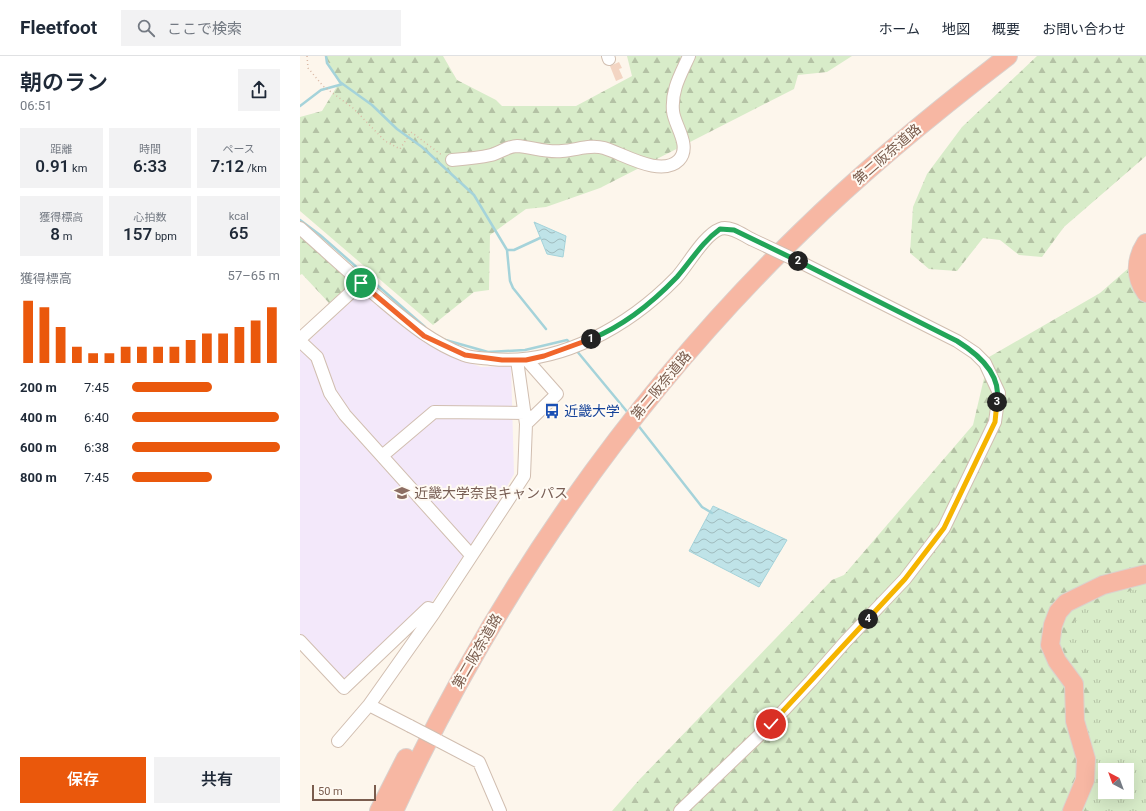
<!DOCTYPE html>
<html lang="ja">
<meta charset="utf-8">
<style>
:root{--surface:#fff;--page:#f2f2f3;--text:#1f2937;--muted:#747a83;--line:#e0e1e3;--accent:#ea580c}
body{margin:0;font-family:Roboto,"Noto Sans JP",sans-serif;background:var(--page);color:var(--text);height:100vh;display:flex;flex-direction:column;font-size:15px;white-space:nowrap}
*{box-sizing:border-box;margin:0}
p{font-size:13px;color:var(--muted)}
.icon{flex:none;width:22px;height:22px;fill:none;stroke:currentColor;stroke-width:2;stroke-linecap:round;stroke-linejoin:round}
.map{position:relative;flex:1;overflow:hidden}
.panel{display:flex;flex-direction:column;background:var(--surface);width:300px}
.panel>*{flex:none}
.needle{width:26px;rotate:319deg}
.fabs{position:absolute;left:798px;top:707px;display:grid;gap:8px}
.fabs a{display:grid;place-items:center;width:36px;height:36px;border-radius:0px;background:var(--surface);box-shadow:0 4px 16px #0002;font-size:20px}
.scale{position:absolute;left:12px;bottom:10px;width:64px;box-sizing:border-box;padding-left:4px;border:2px solid #7a5c4d;border-top:0;font-size:11px;line-height:14px;white-space:nowrap;color:#7a5c4d;-webkit-text-stroke:3px #fffaf3;paint-order:stroke}
.pin{position:absolute;display:grid;place-items:center;width:34px;height:34px;color:#fff;margin:-17px;border:2px solid #fff;border-radius:50%;box-shadow:0 1px 4px #0007}
.km{position:absolute;width:20px;height:20px;margin:-10px;border-radius:50%;background:#222;color:#fff;font-size:11px;line-height:20px;text-align:center}
.round{display:grid;place-items:center;flex:none;width:42px;height:42px;border-radius:0px;background:var(--page)}
.head{display:flex;align-items:center;justify-content:space-between;height:68px;padding:0 20px}
h1{font-size:22px;font-weight:600;line-height:30px}
.stats{display:grid;grid-template-columns:repeat(3,1fr);gap:6px;height:68px;padding:4px 20px}
.stats div{display:grid;align-content:center;border-radius:0px;background:var(--page);text-align:center}
.stats b{font-size:17px;font-weight:600}
.stats small{font-size:11px;font-weight:400}
.stats p{font-size:11px}
.chart{height:112px;padding:8px 20px}
.chart p{display:flex;justify-content:space-between}
.chart svg{width:100%;height:72px;margin-top:4px;stroke:var(--accent);stroke-width:6}
.cta{display:flex;gap:8px;margin-top:auto;padding:8px 20px}
.cta a{flex:1;height:46px;border-radius:0px;background:var(--accent);color:#fff;font-size:16px;font-weight:600;line-height:46px;text-align:center}
.cta a+a{background:var(--page);color:var(--text)}
ul{padding:0 20px;list-style:none;font-size:13px}
li{display:grid;grid-template-columns:64px 48px 1fr;align-items:center;height:30px}
li i{height:10px;border-radius:5px;background:var(--accent)}
header{display:flex;align-items:center;gap:24px;box-sizing:border-box;height:56px;padding:0 20px;background:var(--surface);border-bottom:1px solid var(--line)}
header strong{font-size:19px}
nav{display:flex;gap:22px;margin-inline-start:auto;font-size:14px}
.search{width:280px;height:36px;background:var(--page);display:flex;align-items:center;gap:10px;box-sizing:border-box;padding:0 14px;border-radius:0px;color:var(--muted);font-size:15px}
main{display:flex;flex:1;min-height:0}
.map>svg:first-child{display:block}
.education{fill:#f3e8fa}
.forest{fill:url(#forest-firs);fill-rule:evenodd}
.park{fill:url(#park-tufts);fill-rule:evenodd}
.water{fill:url(#water-waves);stroke:#a5d3da}
.lines{fill:none;stroke-linecap:round;stroke-linejoin:round}
.stream{stroke:#a5d3da;stroke-width:2.5}
.building{fill:#f3d5c3}
.minor-casing{stroke:#d1beb0;stroke-width:14}
.highway-casing{stroke:#dad1cd;stroke-width:20}
.path{stroke:#d9b8a5;stroke-width:1.5;stroke-dasharray:1 3;stroke-linecap:butt}
.minor{stroke:#fff;stroke-width:12}
.highway{stroke:#f7b7a3;stroke-width:18}
.minor-bridge-casing{stroke:#d1beb0;stroke-width:14;stroke-linecap:butt}
.minor-bridge{stroke:#fff;stroke-width:12}
.split-1-casing{stroke:#fff;stroke-width:8}
.split-2-casing{stroke:#fff;stroke-width:8}
.split-3-casing{stroke:#fff;stroke-width:8}
.split-4-casing{stroke:#fff;stroke-width:8}
.split-5-casing{stroke:#fff;stroke-width:8}
.split-1{stroke:#f0652b;stroke-width:5}
.split-2{stroke:#22a559;stroke-width:5}
.split-3{stroke:#22a559;stroke-width:5}
.split-4{stroke:#f5b400;stroke-width:5}
.split-5{stroke:#f5b400;stroke-width:5}
.labels{text-anchor:middle;dominant-baseline:central;stroke-width:4;stroke-linejoin:round;paint-order:stroke}
.street-label{font-size:14px;fill:#7a5c4d;stroke:#fffaf3}
.transit-label{font-size:14px;fill:#164399;stroke:#fffaf3;text-anchor:start}
.education-label{font-size:14px;fill:#785e54;stroke:#fffaf3;text-anchor:start}
</style>
<header>
<strong>Fleetfoot</strong>
<div class="search"><svg class="icon" aria-label="search" viewBox="0 0 24 24"><circle cx="10" cy="10" r="6"/><path d="M15 15l6 6"/></svg>ここで検索</div>
<nav><a>ホーム</a><a>地図</a><a>概要</a><a>お問い合わせ</a></nav>
</header>
<main>
<section class="panel">
<div class="head"><div><h1>朝のラン</h1><p>06:51</p></div><a class="round"><svg class="icon" aria-label="share" viewBox="0 0 24 24"><path d="M12 15V3M7 8l5-5 5 5M5 13v7h14v-7"/></svg></a></div>
<div class="stats">
<div><p>距離</p><b>0.91<small> km</small></b></div>
<div><p>時間</p><b>6:33</b></div>
<div><p>ペース</p><b>7:12<small> /km</small></b></div>
</div>
<div class="stats">
<div><p>獲得標高</p><b>8<small> m</small></b></div>
<div><p>心拍数</p><b>157<small> bpm</small></b></div>
<div><p>kcal</p><b>65</b></div>
</div>
<div class="chart"><p><span>獲得標高</span>57–65 m</p>
<svg viewBox="0 0 160 44" preserveAspectRatio="none"><path d="M5 44V6M15 44V10M25 44V22M35 44V34M45 44V38M55 44V38M65 44V34M75 44V34M85 44V34M95 44V34M105 44V30M115 44V26M125 44V26M135 44V22M145 44V18M155 44V10"/></svg>
</div>
<ul>
<li><b>200 m</b>7:45<i style="width:54%"></i></li>
<li><b>400 m</b>6:40<i style="width:99%"></i></li>
<li><b>600 m</b>6:38<i style="width:100%"></i></li>
<li><b>800 m</b>7:45<i style="width:54%"></i></li>
</ul>
<div class="cta"><a>保存</a><a>共有</a></div>
</section>
<div class="map">
<svg width="846" height="755" viewBox="0 0 846 755">
<defs>
<pattern id="forest-firs" width="22" height="20" patternUnits="userSpaceOnUse"><rect width="22" height="20" fill="#d8ecc9"/><path d="M5 1l3.5 6h-7zM16 11l3.5 6h-7z" fill="#b4c2a5"/></pattern>
<pattern id="park-tufts" width="24" height="20" patternUnits="userSpaceOnUse"><rect width="24" height="20" fill="#d8ecc9"/><path d="M3 7l-1-3M5 7V3M7 7l1-3M15 17l-1-3M17 17v-4M19 17l1-3" fill="none" stroke="#b4c2a5"/></pattern>
<pattern id="water-waves" width="16" height="10" patternUnits="userSpaceOnUse"><rect width="16" height="10" fill="#bfe3e8"/><path d="M0 5q4-4 8 0t8 0" fill="none" stroke="#a0bbbe"/></pattern>
</defs>
<rect width="100%" height="100%" fill="#fdf6ec"/>
<path class="education" d="M61 236 104 272 141 296 181 311 211 310 214 418 192 457 128 552 44 632 0 585V293Z"/>
<path class="forest" d="M25 0H143L157 24 196 44 202 50H276L332 20 327 0H552L527 16 498 19 494 33 300 132 246 151 226 153 190 179 189 234 174 236 133 269 0 155V61L22 55 39 27Z
M737 0H846V100L764 171 742 201 719 199 700 184 683 182 657 215 629 213 610 197 613 151 627 118 662 71Z
M0 181 47 221 48 230 29 247 2 218 0 219Z
M846 197V755H312L339 724 532 524 544 519 673 369 689 301 800 237ZM805 714H827V736H805Z"/>
<path class="park" d="M841 531 846 532V755H787L783 744 796 687 789 618 766 579 783 552ZM805 714H827V736H805Z"/>
<path class="water" d="M234 166 266 180 263 201 247 198Z
M413 450 487 484 459 531 389 495Z"/>
<g class="lines">
<path class="stream" d="M26 0 27 7 40 26 72 49 97 73 122 91 174 139 207 194 210 225 213 232 246 273
M0 50 21 34 43 28
M0 164 20 179 125 271
M207 194H214L240 182
M142 283 188 296 225 294 267 284 270 287
M276 294 329 358
M337 368 402 451 412 457"/>
</g>
<path class="building" d="M319 6 322 12 319 13 323 22 316 25 310 10Z"/>
<g class="lines">
<g class="minor-casing">
<path id="minor" d="M308 0 309 3
M152 104C165 103 178 102 191 99 199 97 208 90 217 90 232 91 247 97 262 95 277 94 290 88 304 92 324 98 361 122 379 104 392 90 374 69 373 55 371 34 381 18 389 0
M0 172C28 197 56 223 86 248 111 269 133 287 164 299 172 302 182 302 191 303 260 310 329 270 376 222 388 209 404 179 420 173 430 169 443 179 451 183
M0 283 61 227
M0 285 17 301 30 337 45 359 171 499
M226 368 257 338 226 303
M82 400 134 356 225 357
M0 585 44 632 128 552 135 554
M69 649 110 670
M137 684 179 706 200 755
M38 685 69 649 134 557 224 420 226 368 217 304
M380 755 471 668 511 625 546 585 605 523 644 472 695 366 699 337 685 307 675 297 657 285 504 208"/>
</g>
<g class="highway-casing">
<path id="highway" d="M846 187C835 204 835 221 846 237
M79 755 106 702
M94 755C193 540 331 341 501 176 566 112 636 55 708 0
M772 755 785 724 786 703 775 665 774 628 757 605 750 589 753 569 758 556 766 547 803 529 846 518"/>
</g>
<path class="path" d="M7 0 8 12 23 30 53 52 85 85 100 93 111 76 143 100"/>
<use href="#minor" class="minor"/>
<use href="#highway" class="highway"/>
<g class="minor-bridge-casing">
<path id="minor-bridge" d="M451 183 504 208
M110 670 137 684"/>
</g>
<use href="#minor-bridge" class="minor-bridge"/>
</g>
<g class="lines">
<g class="split-1-casing">
<path id="split-1" d="M61 227 124 280 165 299 202 304H226L244 300 291 283"/>
</g>
<g class="split-2-casing">
<path id="split-2" d="M291 283C323 270 353 246 377 221 391 205 402 186 420 173L434 174 498 205"/>
</g>
<g class="split-3-casing">
<path id="split-3" d="M498 205 657 285C678 298 702 318 697 346"/>
</g>
<g class="split-4-casing">
<path id="split-4" d="M568 563 605 523 644 472 695 366 697 346"/>
</g>
<g class="split-5-casing">
<path id="split-5" d="M471 668 568 563"/>
</g>
<use href="#split-1" class="split-1"/>
<use href="#split-2" class="split-2"/>
<use href="#split-3" class="split-3"/>
<use href="#split-4" class="split-4"/>
<use href="#split-5" class="split-5"/>
</g>
<defs>
<g id="bus-bare" transform="scale(1.2)"><path d="M-5-6H5V4H4V6H2V4H-2V6H-4V4H-5ZM-3.5-4V0h7V-4ZM-3.5 1.2v1.5H-2V1.2ZM2 1.2v1.5H3.5V1.2Z" fill="#1a4fb4" stroke="#fffaf3" stroke-width="2.5" paint-order="stroke"/></g>
<g id="university-bare" transform="scale(1.2)"><path d="M0-5L7-2L0 1L-7-2ZM-4 1L0 2.5L4 1V4Q0 6-4 4Z" fill="#8d6e63" stroke="#fffaf3" stroke-width="2.5" paint-order="stroke"/></g>
</defs>
<g fill-rule="evenodd">
<use href="#bus-bare" x="252" y="355"/>
<use href="#university-bare" x="102" y="437"/>
</g>
<g class="labels">
<g class="street-label">
<text transform="translate(587 98) rotate(-41)">第二阪奈道路</text>
<text transform="translate(361 329) rotate(-50)">第二阪奈道路</text>
<text transform="translate(177 595) rotate(-60)">第二阪奈道路</text>
</g>
<g class="transit-label">
<text x="264" y="355">近畿大学</text>
</g>
<g class="education-label">
<text x="114" y="437">近畿大学奈良キャンパス</text>
</g>
</g>
</svg>
<div class="fabs">
<a><svg class="needle" viewBox="-14 -14 28 28"><path d="M0-13l5 13h-10z" fill="#e53935"/><path d="M0 13l5-13h-10z" fill="#747a83"/></svg></a>
</div>
<div class="scale">50 m</div>
<div class="pin" style="left:61px;top:227px;background:#1e9e55"><svg class="icon" aria-label="arrive" viewBox="0 0 24 24"><path d="M6 21V4h12l-3 4 3 4H6"/></svg></div>
<div class="pin" style="left:471px;top:668px;background:#d93025"><svg class="icon" aria-label="check" viewBox="0 0 24 24"><path d="M5 12l5 5 9-10"/></svg></div>
<b class="km" style="left:291px;top:283px">1</b>
<b class="km" style="left:498px;top:205px">2</b>
<b class="km" style="left:697px;top:346px">3</b>
<b class="km" style="left:568px;top:563px">4</b>
</div>
</main>
